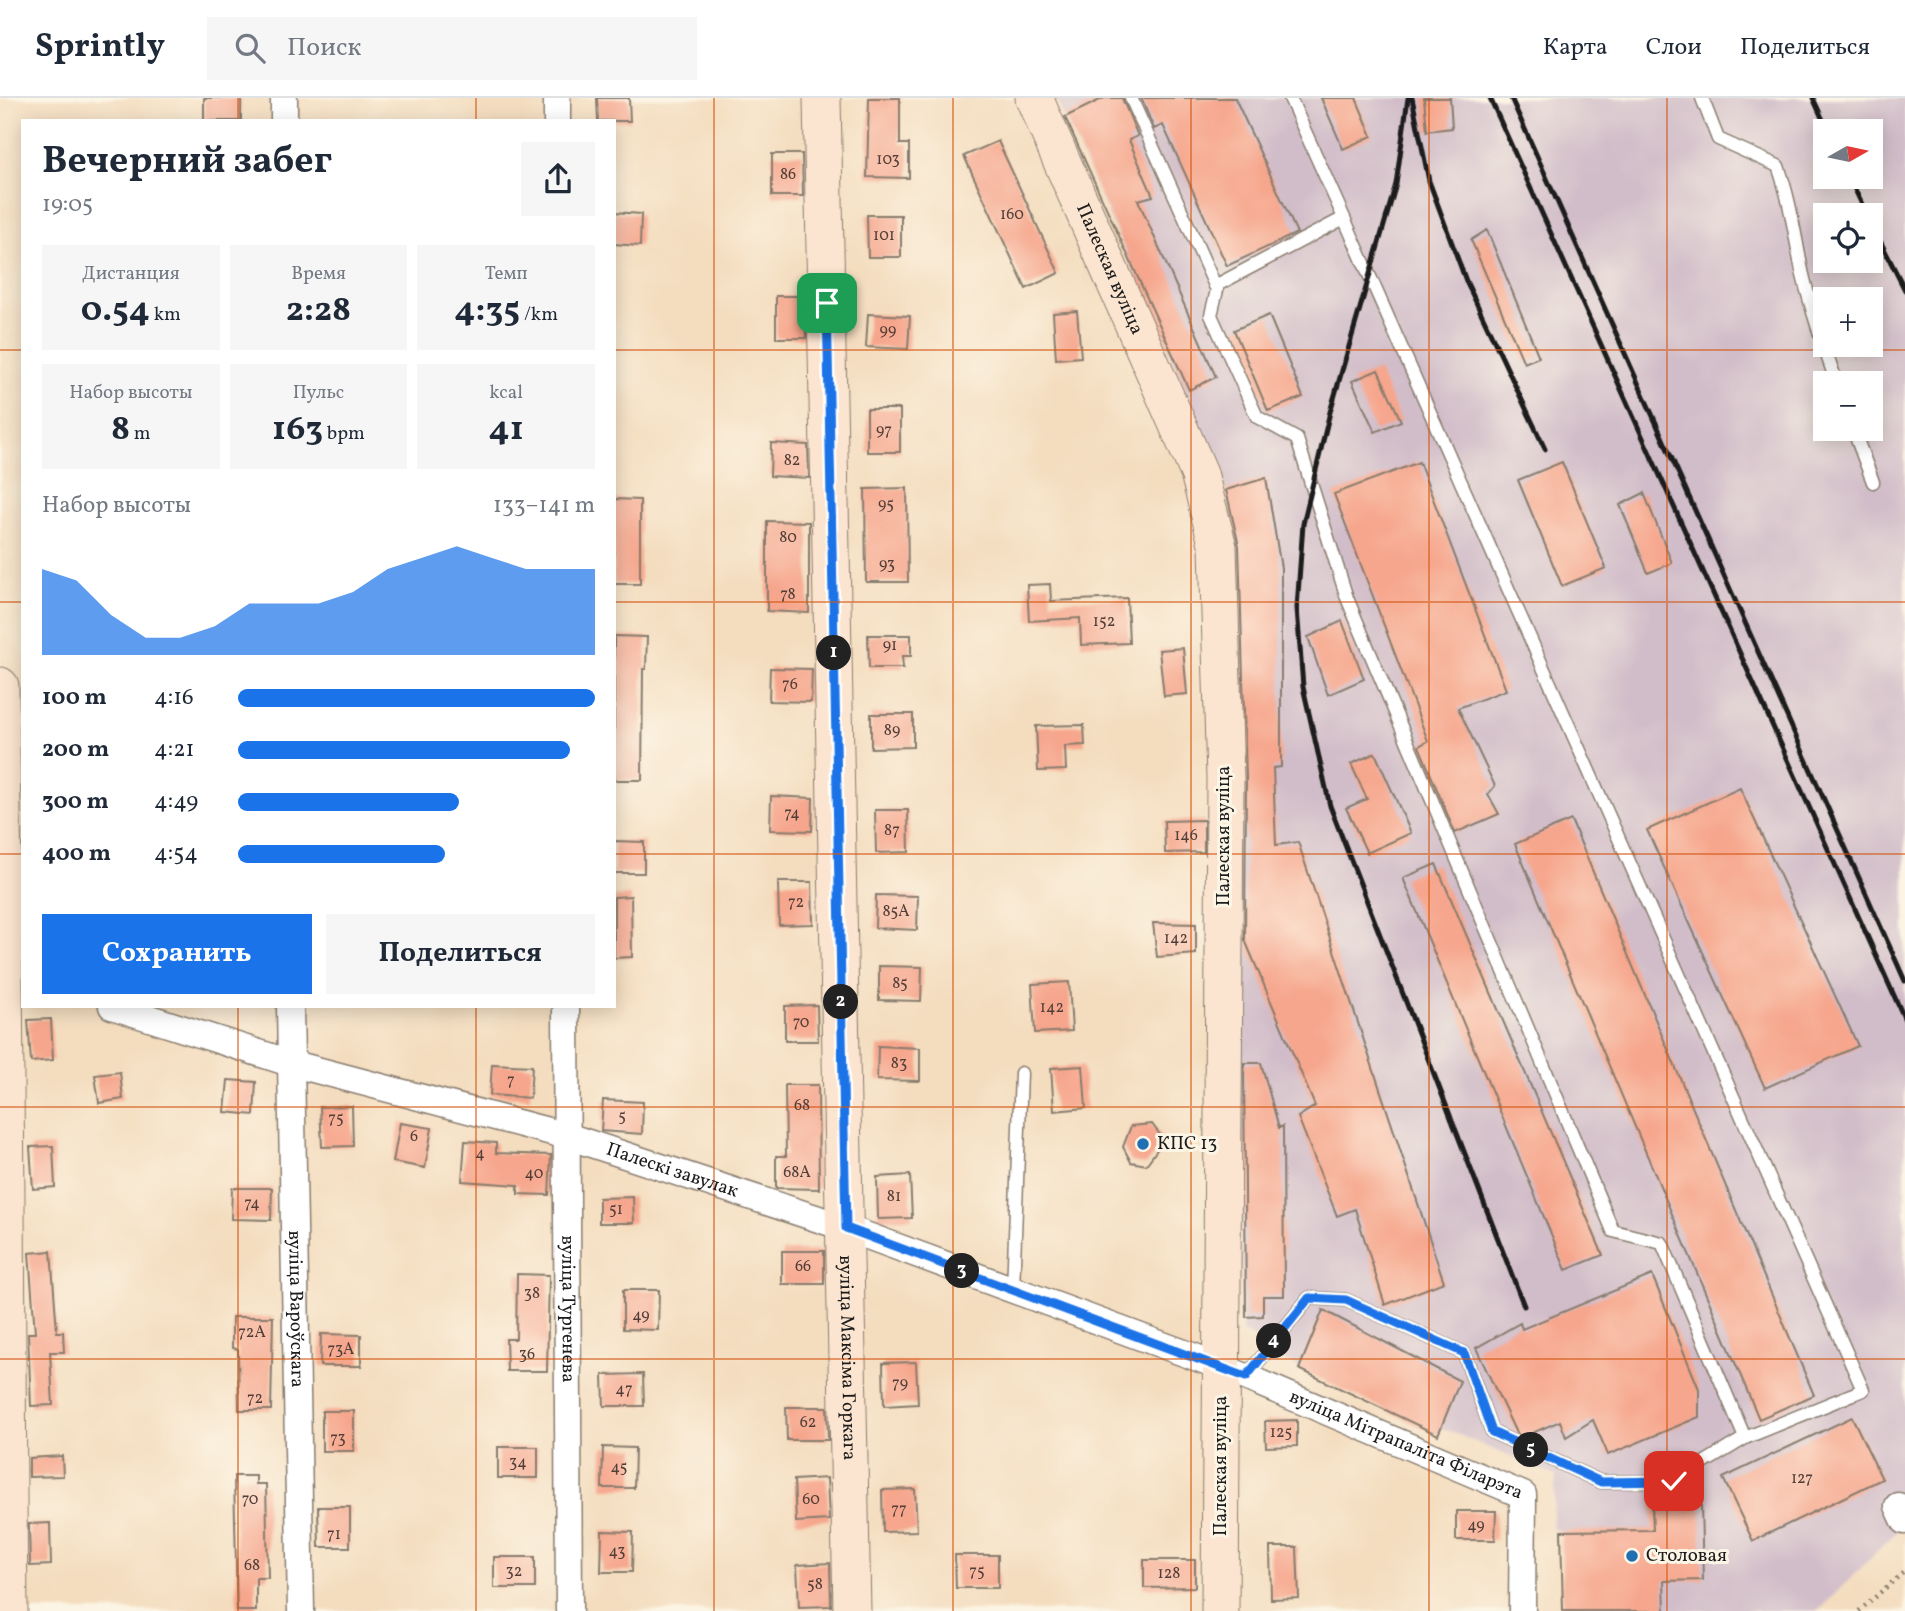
<!DOCTYPE html>
<html lang="ru">
<meta charset="utf-8">
<style>
:root{--surface:#fff;--page:#f6f6f7;--text:#1f2937;--muted:#747a83;--line:#e0e1e3;--accent:#1a73e8}
body{margin:0;font-family:Vollkorn,serif;background:var(--page);color:var(--text);height:100vh;display:flex;flex-direction:column;font-size:26px;white-space:nowrap}
*{box-sizing:border-box;margin:0}
p{font-size:23px;color:var(--muted)}
.icon{flex:none;width:38px;height:38px;fill:none;stroke:currentColor;stroke-width:2;stroke-linecap:round;stroke-linejoin:round}
.map{position:relative;flex:1;overflow:hidden}
.details{position:absolute;left:21px;top:21px;width:595px;height:889px;display:flex;flex-direction:column;background:var(--surface);border-radius:0px;box-shadow:0 4px 18px #0003}
.details>*{flex:none}
.needle{width:46px;rotate:81deg}
.tools{position:absolute;left:1813px;top:21px;display:grid;gap:14px}
.tools a{display:grid;place-items:center;width:70px;height:70px;border-radius:0px;background:var(--surface);box-shadow:0 4px 18px #0003;font-size:35px}
.pin{position:absolute;display:grid;place-items:center;width:60px;height:60px;color:#fff;margin:-30px;border-radius:14px;box-shadow:0 4px 10px #0006}
.km{position:absolute;width:35px;height:35px;margin:-18px;border-radius:50%;background:#222;color:#fff;font-size:19px;line-height:35px;text-align:center}
.round{display:grid;place-items:center;flex:none;width:74px;height:74px;border-radius:0px;background:var(--page)}
.overview{display:flex;align-items:center;justify-content:space-between;height:119px;padding:0 21px}
h1{font-size:38px;font-weight:700;line-height:52px}
.stats{display:grid;grid-template-columns:repeat(3,1fr);gap:10px;height:119px;padding:7px 21px}
.stats div{display:grid;align-content:center;border-radius:0px;background:var(--page);text-align:center}
.stats b{font-size:35px;font-weight:700}
.stats small{font-size:19px;font-weight:400}
.stats p{font-size:19px}
.chart{height:196px;padding:14px 21px}
.chart p{display:flex;justify-content:space-between}
.chart svg{width:100%;height:126px;margin-top:7px;fill:var(--accent);opacity:.7}
.action{display:flex;gap:14px;margin-top:auto;padding:14px 21px}
.action a{flex:1;height:80px;border-radius:0px;background:var(--accent);color:#fff;font-size:28px;font-weight:700;line-height:80px;text-align:center}
.action a+a{background:var(--page);color:var(--text)}
ul{padding:0 21px;list-style:none;font-size:23px}
li{display:grid;grid-template-columns:112px 84px 1fr;align-items:center;height:52px}
li i{height:18px;border-radius:9px;background:var(--accent)}
header{display:flex;align-items:center;gap:42px;box-sizing:border-box;height:98px;padding:0 35px;background:var(--surface);border-bottom:2px solid var(--line)}
header strong{font-size:33px}
nav{display:flex;gap:38px;margin-inline-start:auto;font-size:24px}
.search{width:490px;height:63px;background:var(--page);display:flex;align-items:center;gap:18px;box-sizing:border-box;padding:0 24px;border-radius:0px;color:var(--muted);font-size:26px}
.map>svg:first-child{display:block}
.industrial{fill:#d1bdc9;fill-rule:evenodd}
.building{fill:#f6a68c}
.lines{fill:none;stroke-linecap:round;stroke-linejoin:round}
.lane-casing{stroke:#887c6e;stroke-width:15}
.street-casing{stroke:#887c6e;stroke-width:29}
.secondary-casing{stroke:#887c6e;stroke-width:39}
.path{stroke:#887c6e;stroke-width:4.5;stroke-dasharray:2 5;stroke-linecap:butt}
.lane{stroke:#fff;stroke-width:12}
.street{stroke:#fff;stroke-width:26}
.secondary{stroke:#fce5d0;stroke-width:37}
.rail{stroke:#1c1c1c;stroke-width:5}
.route-casing{stroke:#fff;stroke-width:14}
.route{stroke:#1a73e8;stroke-width:9}
.grid{fill:none;stroke:#d4530e;stroke-width:2;stroke-opacity:0.55}
.poi-dot{fill:#1f6fb2;stroke:#fcf5e5;stroke-width:2.5}
.labels{text-anchor:middle;dominant-baseline:central;stroke-width:6;stroke-linejoin:round;paint-order:stroke}
.number-label{font-size:16px;fill:#523e38}
.street-label{font-size:19px;fill:#1c1c1c;stroke:#fcf5e5}
.poi-label{font-size:19px;fill:#1c1c1c;stroke:#fcf5e5;text-anchor:start}
</style>
<header>
<strong>Sprintly</strong>
<div class="search"><svg class="icon" aria-label="search" viewBox="0 0 24 24"><circle cx="10" cy="10" r="6"/><path d="M15 15l6 6"/></svg>Поиск</div>
<nav><a>Карта</a><a>Слои</a><a>Поделиться</a></nav>
</header>
<div class="map">
<svg width="1905" height="1513" viewBox="0 0 1905 1513">
<rect width="100%" height="100%" fill="#fcf5e5"/>
<filter id="ink" filterUnits="userSpaceOnUse"><feTurbulence type="fractalNoise" baseFrequency=".0143" numOctaves="2"/><feDisplacementMap in="SourceGraphic" scale="14" xChannelSelector="R" yChannelSelector="G"/><feConvolveMatrix kernelMatrix="1 2 1 2 8 2 1 2 1" color-interpolation-filters="sRGB"/></filter>
<filter id="wash" filterUnits="userSpaceOnUse"><feTurbulence type="fractalNoise" baseFrequency=".00686" numOctaves="4" result="noise"/><feDisplacementMap in="SourceGraphic" scale="28" xChannelSelector="R" yChannelSelector="G"/><feGaussianBlur stdDeviation="1.57" result="paint"/><feColorMatrix in="noise" values="0 0 0 0 0 0 0 0 0 0 0 0 0 0 0 0 0 1.4 0 .05"/><feComposite in="paint" operator="in"/></filter>
<g filter="url(#wash)">
<rect width="100%" height="100%" fill="#f4ddbf"/>
<path class="industrial" d="M1056 0H1905V1425L1818 1513H1563L1561 1434 1552 1430 1556 1378 1442 1330 1438 1337 1277 1259 1263 1244 1242 1233 1238 468 1226 392 1163 238ZM1825 33H1871V79H1825ZM1825 117H1871V163H1825ZM1825 201H1871V247H1825ZM1825 285H1871V331H1825Z"/>
<g id="blocks">
<path class="building" d="M204 0H241V23H204Z
M597 0H629L630 23H598Z
M869 0H900V46H909V80L867 79Z
M1104 0H1122L1138 38 1129 42 1153 98 1138 102 1216 279 1189 292 1065 19Z
M1141 0H1235L1297 135 1227 168 1163 27 1154 31Z
M1321 0H1356L1372 38 1343 51Z
M1424 0H1450L1452 30 1427 33Z
M998 43 1059 175 1026 191 964 58Z
M772 56H802L803 98H772Z
M614 114 641 116 640 148 614 146Z
M867 117H901V159H868Z
M1487 132 1539 259 1524 265 1471 142Z
M776 198H805L806 240H776Z
M1077 213 1081 259 1056 261 1053 215Z
M868 216 910 218 908 251 866 249Z
M1269 217 1303 299 1268 313 1234 232Z
M1378 272 1401 323 1375 334 1352 283Z
M867 311H900V354H867Z
M771 345 808 347 809 380 770 378Z
M1419 364 1506 592 1458 610 1495 688 1488 696 1499 716 1455 735 1419 648 1428 643 1334 396Z
M1562 364 1606 470 1562 488 1518 382Z
M1266 380 1281 470V669L1273 670 1276 747 1298 744 1444 1184 1385 1207 1355 1111 1337 1118 1298 1019 1315 1008 1245 842 1246 680 1239 448 1226 392Z
M907 390 908 484H866L865 391Z
M1644 395 1672 465 1648 475 1620 407Z
M614 401 640 402V486H614Z
M767 423 809 424V515L767 513Z
M1050 486 1051 503 1127 500 1129 545 1081 547 1080 520 1029 523 1027 487Z
M1342 523 1364 581 1328 597 1308 539Z
M868 537H911V558H902L903 570H869Z
M614 538 647 539 646 571H643L642 682H614Z
M1183 550 1187 596 1164 598 1159 552Z
M770 570 812 571 811 604 769 603Z
M871 616H913V649L871 650Z
M1084 627 1085 647 1065 648 1066 672 1038 673 1036 628Z
M1375 655 1411 735 1367 755 1346 710 1367 701 1351 666Z
M1740 690 1858 948 1765 990 1647 732Z
M771 698 813 700 812 733 770 732Z
M875 712H908L909 754 876 755Z
M1204 722V754L1165 755 1164 723Z
M1571 722 1814 1297 1759 1321 1515 746Z
M614 743 644 744V775H614Z
M1436 766 1603 1157 1566 1172 1403 780Z
M778 784H812L813 826 779 827Z
M876 797 918 798 917 832 875 830Z
M631 798 632 859 614 860V799Z
M1153 825 1196 826V856L1157 859Z
M879 868 922 869 921 903 879 902Z
M1069 884 1072 933 1035 935 1032 886Z
M817 907 818 943H785V908Z
M51 921 53 962 31 964 28 922Z
M878 948 920 950V983L877 982Z
M1244 965H1261L1279 1030 1283 1028 1284 1198H1263V1218L1246 1219Z
M492 966 532 968 530 1000 490 997Z
M1083 968 1086 1010 1054 1013 1051 970Z
M120 974 123 1001 99 1005 95 977Z
M228 982 256 984 254 1017 225 1014Z
M785 987H818L819 1091 776 1090V1058H786Z
M603 1002 643 1004 642 1036 601 1033Z
M352 1008 353 1048 322 1049 320 1009Z
M400 1025 432 1030 425 1070 393 1064Z
M1152 1026 1164 1042 1146 1067 1131 1064 1123 1049 1131 1028Z
M465 1043 496 1045V1055L551 1057 549 1097 518 1096V1087L462 1083Z
M53 1048 55 1089 33 1091 30 1049Z
M910 1077 912 1120 878 1121 877 1079Z
M232 1090H272L271 1122 231 1121Z
M633 1099 634 1125H599V1100Z
M51 1153 57 1234H63L64 1254H50L53 1307 31 1308 28 1235H35L29 1155Z
M782 1153H824V1186H782Z
M517 1176 549 1177 547 1273H507L506 1241H516Z
M1652 1177 1699 1291V1319L1608 1357 1593 1322 1566 1339 1560 1323 1523 1339 1516 1335 1476 1250 1520 1225 1522 1231Z
M623 1192H659L658 1232 623 1231Z
M1323 1212 1460 1283 1438 1337 1299 1271Z
M232 1219H273L271 1312H239L238 1251 232 1250Z
M321 1236 361 1237V1268H320Z
M916 1264 918 1306 884 1308 883 1265Z
M643 1276 644 1308H604L603 1277Z
M786 1309H827L828 1342H787Z
M322 1313H354V1353H322Z
M1852 1319 1882 1381 1753 1443 1723 1380Z
M1297 1322V1348L1266 1349 1265 1323Z
M498 1349H538V1380H498Z
M603 1349 635 1350 634 1390H602Z
M62 1358 63 1378 29 1379V1360Z
M234 1378H256V1386H266L268 1480H256V1513H237Z
M827 1380 829 1422 796 1424 794 1382Z
M915 1391 917 1433 883 1434 882 1392Z
M1701 1406 1703 1482 1664 1483 1665 1513H1563L1561 1433 1653 1432 1652 1407Z
M318 1409H350V1449H319Z
M1456 1413H1496L1495 1442H1456Z
M50 1425 51 1467 30 1468 29 1426Z
M602 1433 633 1434 632 1474H601Z
M1270 1449H1297L1299 1500 1271 1501Z
M955 1457H998V1490H956Z
M494 1459H535V1490H494Z
M1144 1462H1195V1489L1144 1490Z
M830 1465 831 1508 799 1509 797 1467Z"/>
</g>
</g>
<g filter="url(#ink)">
<use href="#blocks" fill-opacity="0" stroke="#887c6e" stroke-width="2"/>
<g class="lines">
<g class="lane-casing">
<path id="lane" d="M1131 0 1217 192 1211 217 1257 319 1297 341 1347 500 1613 1133 1662 1145 1745 1340 1674 1383 1601 1384 1492 1334 1464 1255 1346 1202 1309 1200 1246 1279
M1702 0 1718 41 1778 68C1791 104 1795 140 1803 177 1812 214 1824 250 1837 285
M1344 120 1863 1292 1745 1340
M1215 188 1344 120 1290 0
M1853 331 1873 384
M1013 1192 1021 975"/>
</g>
<g class="street-casing">
<g id="street">
<path d="M557 0V23"/>
<path d="M284 23V0"/>
<path id="s1" d="M112 908 290 965 567 1038 846 1130 1222 1269 1523 1397 1522 1513"/>
<path id="s2" d="M290 908 301 1513"/>
<path id="s3" d="M566 908 569 1513"/>
<path d="M1898 1408 1905 1423"/>
</g>
</g>
<g class="secondary-casing">
<g id="secondary">
<path id="s4" d="M822 0 852 1513"/>
<path id="s5" d="M1034 0 1199 375 1218 449 1225 681 1220 1513"/>
<path d="M0 588C6 896 6 1205 9 1513"/>
</g>
</g>
<path class="path" d="M1859 1513 1905 1473"/>
<use href="#lane" class="lane"/>
<use href="#street" class="street"/>
<use href="#secondary" class="secondary"/>
<path class="rail" d="M1408 0 1396 86 1330 314 1303 426 1297 510 1303 589 1330 708 1524 1208
M1412 0 1429 83 1466 183 1545 351
M1490 0 1905 922
M1511 0 1905 883
M1813 0 1828 33
M1849 79 1867 117
M1871 125 1905 192"/>
</g>
</g>
<g class="lines" filter="url(#ink)">
<g class="route-casing">
<path id="route" d="M827 205 846 1130 1246 1279 1309 1200 1346 1202 1464 1255 1492 1334 1601 1384 1674 1383"/>
</g>
<use href="#route" class="route"/>
</g>
<path class="grid" d="M238 0V23M476 0V23M714 0V1513M953 0V1513M1191 0V1513M1429 0V1513M1667 0V1513M0 252H23M614 252H1905M0 504H23M614 504H1905M0 756H23M614 756H1905M238 908V1513M476 908V1513M0 1009H1905M0 1261H1905"/>
<g class="poi-dot">
<circle cx="1143" cy="1046" r="7"/>
<circle cx="1632" cy="1458" r="7"/>
</g>
<g class="labels">
<g class="number-label">
<text x="888" y="62">103</text>
<text x="788" y="77">86</text>
<text x="1012" y="117">160</text>
<text x="884" y="138">101</text>
<text x="888" y="233">99</text>
<text x="884" y="333">97</text>
<text x="792" y="363">82</text>
<text x="886" y="407">95</text>
<text x="788" y="440">80</text>
<text x="887" y="467">93</text>
<text x="788" y="497">78</text>
<text x="1104" y="524">152</text>
<text x="890" y="548">91</text>
<text x="790" y="587">76</text>
<text x="892" y="633">89</text>
<text x="792" y="716">74</text>
<text x="892" y="733">87</text>
<text x="1186" y="738">146</text>
<text x="796" y="805">72</text>
<text x="896" y="814">85А</text>
<text x="1176" y="841">142</text>
<text x="900" y="886">85</text>
<text x="1052" y="910">142</text>
<text x="801" y="925">70</text>
<text x="899" y="966">83</text>
<text x="511" y="983">7</text>
<text x="802" y="1008">68</text>
<text x="622" y="1019">5</text>
<text x="336" y="1021">75</text>
<text x="414" y="1039">6</text>
<text x="480" y="1056">4</text>
<text x="797" y="1075">68А</text>
<text x="534" y="1076">40</text>
<text x="894" y="1099">81</text>
<text x="252" y="1106">74</text>
<text x="616" y="1112">51</text>
<text x="803" y="1169">66</text>
<text x="532" y="1196">38</text>
<text x="641" y="1218">49</text>
<text x="252" y="1235">72А</text>
<text x="341" y="1252">73А</text>
<text x="527" y="1257">36</text>
<text x="900" y="1286">79</text>
<text x="624" y="1292">47</text>
<text x="255" y="1301">72</text>
<text x="808" y="1325">62</text>
<text x="1281" y="1335">125</text>
<text x="338" y="1341">73</text>
<text x="518" y="1365">34</text>
<text x="619" y="1370">45</text>
<text x="1802" y="1381">127</text>
<text x="250" y="1402">70</text>
<text x="811" y="1402">60</text>
<text x="899" y="1412">77</text>
<text x="1476" y="1428">49</text>
<text x="334" y="1437">71</text>
<text x="617" y="1454">43</text>
<text x="252" y="1468">68</text>
<text x="514" y="1474">32</text>
<text x="977" y="1474">75</text>
<text x="1169" y="1476">128</text>
<text x="815" y="1487">58</text>
</g>
<g class="street-label">
<text stroke="none"><textPath href="#s5" startOffset="187">Палеская вуліца</textPath></text>
<text transform="translate(1224 738) rotate(-90)">Палеская вуліца</text>
<text stroke="none"><textPath href="#s1" startOffset="584">Палескі завулак</textPath></text>
<text stroke="none"><textPath href="#s2" startOffset="303">вуліца Вароўскага</textPath></text>
<text stroke="none"><textPath href="#s3" startOffset="303">вуліца Тургенева</textPath></text>
<text stroke="none"><textPath href="#s4" startOffset="1260">вуліца Максіма Горкага</textPath></text>
<text stroke="none"><textPath href="#s1" startOffset="1368">вуліца Мітрапаліта Філарэта</textPath></text>
<text transform="translate(1221 1368) rotate(-90)">Палеская вуліца</text>
</g>
<g class="poi-label">
<text x="1157" y="1046">КПС 13</text>
<text x="1646" y="1458">Столовая</text>
</g>
</g>
</svg>
<div class="tools">
<a><svg class="needle" viewBox="-14 -14 28 28"><path d="M0-13l5 13h-10z" fill="#e53935"/><path d="M0 13l5-13h-10z" fill="#747a83"/></svg></a>
<a><svg class="icon" aria-label="locate" viewBox="0 0 24 24"><circle cx="12" cy="12" r="6"/><path d="M12 2v4M12 18v4M2 12h4M18 12h4"/></svg></a>
<a>+</a>
<a>−</a>
</div>
<div class="pin" style="left:827px;top:205px;background:#1e9e55"><svg class="icon" aria-label="arrive" viewBox="0 0 24 24"><path d="M6 21V4h12l-3 4 3 4H6"/></svg></div>
<div class="pin" style="left:1674px;top:1383px;background:#d93025"><svg class="icon" aria-label="check" viewBox="0 0 24 24"><path d="M5 12l5 5 9-10"/></svg></div>
<b class="km" style="left:834px;top:555px">1</b>
<b class="km" style="left:841px;top:904px">2</b>
<b class="km" style="left:962px;top:1173px">3</b>
<b class="km" style="left:1274px;top:1243px">4</b>
<b class="km" style="left:1531px;top:1352px">5</b>
<section class="details">
<div class="overview"><div><h1>Вечерний забег</h1><p>19:05</p></div><a class="round"><svg class="icon" aria-label="share" viewBox="0 0 24 24"><path d="M12 15V3M7 8l5-5 5 5M5 13v7h14v-7"/></svg></a></div>
<div class="stats">
<div><p>Дистанция</p><b>0.54<small> km</small></b></div>
<div><p>Время</p><b>2:28</b></div>
<div><p>Темп</p><b>4:35<small> /km</small></b></div>
</div>
<div class="stats">
<div><p>Набор высоты</p><b>8<small> m</small></b></div>
<div><p>Пульс</p><b>163<small> bpm</small></b></div>
<div><p>kcal</p><b>41</b></div>
</div>
<div class="chart"><p><span>Набор высоты</span>133–141 m</p>
<svg viewBox="0 0 160 44" preserveAspectRatio="none"><path d="M0 44V14L10 18L20 30L30 38L40 38L50 34L60 26L70 26L80 26L90 22L100 14L110 10L120 6L130 10L140 14L150 14L160 14V44z"/></svg>
</div>
<ul>
<li><b>100 m</b>4:16<i style="width:100%"></i></li>
<li><b>200 m</b>4:21<i style="width:93%"></i></li>
<li><b>300 m</b>4:49<i style="width:62%"></i></li>
<li><b>400 m</b>4:54<i style="width:58%"></i></li>
</ul>
<div class="action"><a>Сохранить</a><a>Поделиться</a></div>
</section>
</div>
